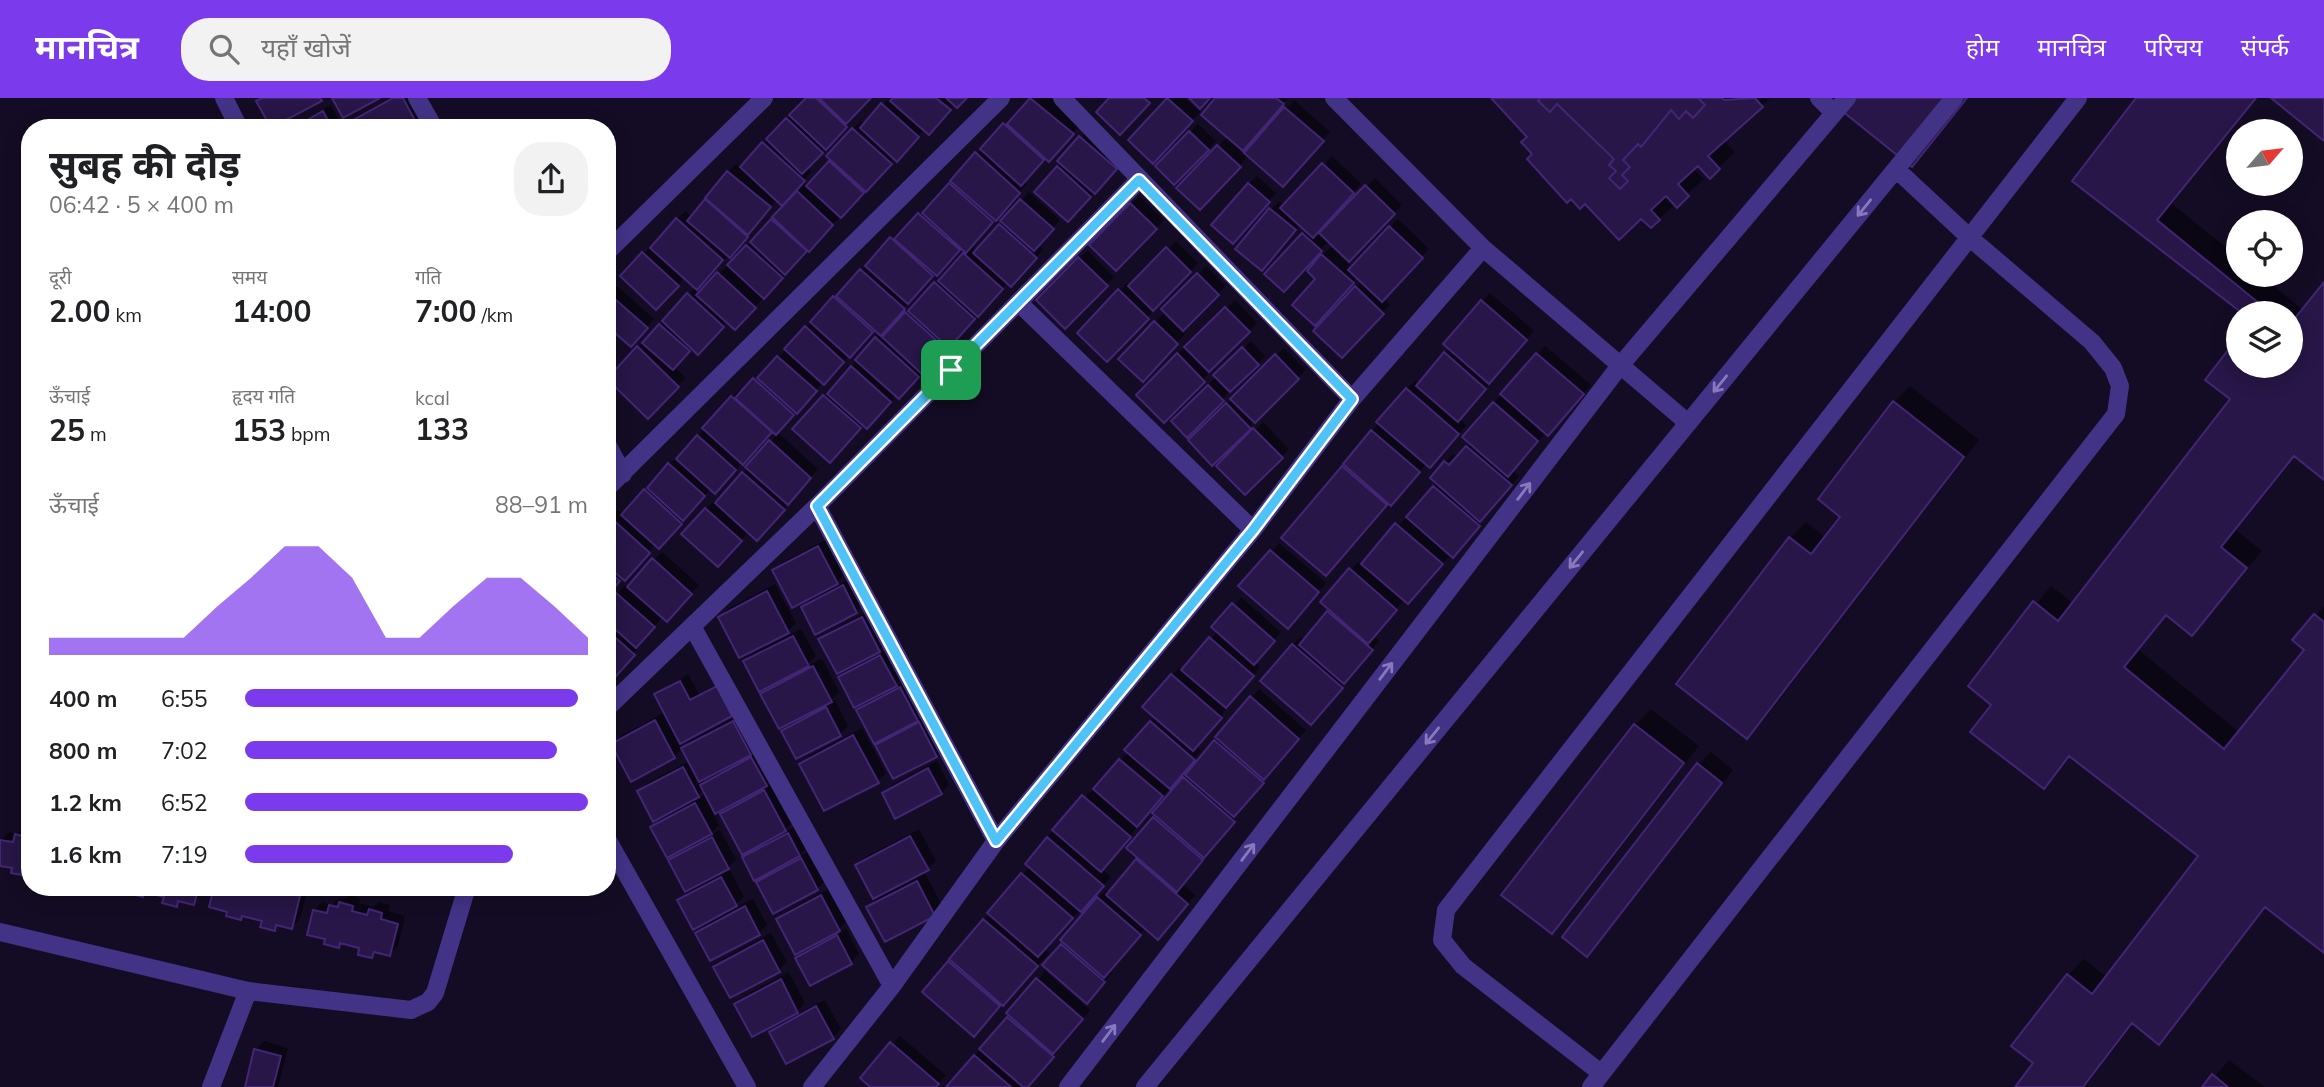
<!DOCTYPE html>
<html lang="hi">
<meta charset="utf-8">
<style>
:root{--surface:#fff;--page:#f2f2f2;--text:#202124;--muted:#757577;--accent:#7c3aed}
body{margin:0;font-family:Mulish,"Noto Sans Devanagari",sans-serif;background:var(--page);color:var(--text);height:100vh;display:flex;flex-direction:column;font-size:26px;white-space:nowrap}
*{box-sizing:border-box;margin:0}
p{font-size:23px;color:var(--muted)}
.icon{flex:none;width:38px;height:38px;fill:none;stroke:currentColor;stroke-width:2;stroke-linecap:round;stroke-linejoin:round}
.map{position:relative;flex:1;overflow:hidden}
.sheet{position:absolute;left:21px;top:21px;width:595px;height:777px;display:flex;flex-direction:column;background:var(--surface);border-radius:28px;box-shadow:0 4px 18px #0003}
.sheet>*{flex:none}
.needle{width:46px;rotate:62deg}
.buttons{position:absolute;left:2226px;top:21px;display:grid;gap:14px}
.buttons a{display:grid;place-items:center;width:77px;height:77px;border-radius:50%;background:var(--surface);box-shadow:0 4px 18px #0003;font-size:35px}
.pin{position:absolute;display:grid;place-items:center;width:60px;height:60px;color:#fff;margin:-30px;border-radius:14px;box-shadow:0 4px 10px #0006}
.round{display:grid;place-items:center;flex:none;width:74px;height:74px;border-radius:28px;background:var(--page)}
.overview{display:flex;align-items:center;justify-content:space-between;height:119px;padding:0 28px}
h1{font-size:38px;font-weight:700;line-height:52px}
.figures{display:grid;grid-template-columns:repeat(3,1fr);gap:10px;height:119px;padding:7px 28px}
.figures div{display:grid;align-content:center}
.figures b{font-size:30px;font-weight:700}
.figures small{font-size:19px;font-weight:400}
.figures p{font-size:19px}
.chart{height:196px;padding:14px 28px}
.chart p{display:flex;justify-content:space-between}
.chart svg{width:100%;height:126px;margin-top:7px;fill:var(--accent);opacity:.7}
ul{padding:0 28px;list-style:none;font-size:23px}
li{display:grid;grid-template-columns:112px 84px 1fr;align-items:center;height:52px}
li i{height:18px;border-radius:9px;background:var(--accent)}
header{display:flex;align-items:center;gap:42px;box-sizing:border-box;height:98px;padding:0 35px;background:var(--accent);color:#fff}
header strong{font-size:33px}
nav{display:flex;gap:38px;margin-inline-start:auto;font-size:24px}
.search{width:490px;height:63px;background:var(--page);display:flex;align-items:center;gap:18px;box-sizing:border-box;padding:0 24px;border-radius:28px;color:var(--muted);font-size:26px}
.map>svg:first-child{display:block}
.shadow{fill:#0007;fill-rule:evenodd}
.building{fill:#271647;stroke:#422675;stroke-width:2}
.lines{fill:none;stroke-linecap:round;stroke-linejoin:round}
.minor{stroke:#433387;stroke-width:18}
.oneway{stroke:#8879bd}
.route-casing{stroke:#fff;stroke-width:14}
.route{stroke:#4fc3f7;stroke-width:9}
</style>
<header>
<strong>मानचित्र</strong>
<div class="search"><svg class="icon" aria-label="search" viewBox="0 0 24 24"><circle cx="10" cy="10" r="6"/><path d="M15 15l6 6"/></svg>यहाँ खोजें</div>
<nav><a>होम</a><a>मानचित्र</a><a>परिचय</a><a>संपर्क</a></nav>
</header>
<div class="map">
<svg width="2324" height="989" viewBox="0 0 2324 989">
<rect width="100%" height="100%" fill="#140c24"/>
<path class="shadow" d="M389 0H415L427 20 417 30 352 24Z
M808 0H869L807 69 811 74 803 83 809 88 833 62 829 58 853 31 861 23 865 26 889 0H965L955 6 937 27 925 31 895 60 735 230 727 223 706 246 692 249 674 269 686 280 648 318 609 280 696 189 685 179 656 210 622 178 685 113 692 119 728 74 736 66 741 70ZM777 101 785 108 702 194 697 190 738 149Z
M1033 0H1051L1081 27 1024 83 1027 86 971 147 977 153 1029 94 1060 122 1038 146 1043 151 1019 178 1008 184 907 291 896 297 875 321 863 326 838 355 795 331 881 236 875 231 776 333 818 371 765 432 749 433 726 459 706 411 714 403 717 405 778 336 773 332 723 385 711 390 667 441 656 446 607 496V423L618 412 624 417 669 366 678 358 680 360 732 299 740 291 743 294 762 273 764 275 899 133 902 135 927 108 929 110 977 56ZM962 148 967 153 888 236 884 232 911 201Z
M1170 0H1185L1200 14 1153 63 1130 42Z
M1218 0H1288L1240 53 1244 57 1294 2 1330 34 1291 79 1249 57 1200 110 1179 90 1228 38Z
M1493 0H1770L1724 42 1735 54 1710 78 1698 65 1693 70 1704 81 1651 128 1641 119 1585 104 1534 56 1529 39Z
M1853 0H1968L1912 67Z
M2138 0H2257L2172 106 2238 159V177H2260L2303 212 2324 187V380L2296 357 2236 432 2262 453 2192 536 2167 517 2139 552 2240 635 2306 552 2295 542 2324 508V853L2267 808 2175 928 2159 944 2134 925 2085 989H2017L2036 965 2014 948 2068 877 2084 861 2107 879 2201 758 2071 657 2044 689 1993 607 1970 588 2051 488 2074 506 2232 301 2207 281 2238 241V268H2291V233L2294 236 2296 233 2291 229V215H2274L2264 207 2262 210 2269 215H2245L2074 83Z
M331 7 343 30H289Z
M1198 26 1216 43 1174 85 1157 68Z
M1088 31 1124 62 1076 114 1037 93Z
M1332 58 1361 86 1317 133 1320 136 1375 80 1402 107 1347 164 1353 169 1398 121 1429 151 1383 200 1390 207 1342 258 1315 233 1362 183 1358 179 1323 218 1318 181 1309 172 1331 149 1342 159 1344 157 1329 143 1292 184 1267 176 1307 132 1301 126 1270 163 1237 150 1279 103 1285 108Z
M1257 78 1276 95 1240 136 1249 86Z
M1139 98 1164 122 1116 171 1092 147Z
M1176 143 1198 165 1107 262 1079 235 1127 185 1131 188Z
M1087 152 1114 179 1065 228 1038 202Z
M1206 168 1226 188 1183 230 1163 211Z
M617 188 654 221 639 239 607 226V198Z
M1490 195 1534 233 1459 320 1466 327 1438 360 1427 365 1399 397 1389 404 1338 464 1284 439 1407 291 1415 283 1419 286 1450 250 1445 246Z
M1235 202 1257 225 1164 322 1178 256Z
M1163 216 1185 236 1142 282 1120 261Z
M1251 243 1265 258 1187 337 1173 323Z
M1545 248 1591 287 1512 372 1519 378 1461 449 1451 456 1416 496 1405 501 1373 538 1379 543 1319 617 1293 547 1301 539 1305 542 1331 512 1350 472 1358 464 1362 467 1438 385 1432 380 1453 356 1458 360 1471 345 1494 305Z
M1284 250 1306 272 1212 365 1190 342Z
M1910 288 1979 342 1763 623 1747 639 1790 440 1806 424 1826 440 1842 418 1894 304Z
M1263 324 1289 351 1245 395 1218 368Z
M827 441 845 476 833 489 852 480 864 505 856 513 816 534 803 509 815 497 774 472 783 464Z
M1279 445 1326 485 1296 520 1241 488Z
M662 454 699 487 675 514 663 518 618 575 607 580V506L625 487 628 490Z
M775 486 796 525 788 533 720 519 728 511Z
M1241 499 1281 534 1255 564 1260 569 1196 648 1201 653 1102 771 1111 779 1044 851 1049 855 982 928 924 893 1030 768 1027 766 1054 731 1129 654 1127 652 1156 619 1145 609 1172 577 1180 569 1183 572 1218 533Z
M870 512 887 544 873 558 889 550 904 578 892 590 908 582 925 613 915 623 927 617 944 649 936 658 877 648 887 638 858 612 870 601 840 580 854 566 820 542 829 534Z
M801 531 816 558 804 569 822 561 839 594 828 605 835 602 848 628 840 636 783 633 793 623 763 596 774 585 745 563 753 555Z
M688 576 699 596 725 582 731 617 679 645 682 650 674 659 613 646 621 638 665 614 656 597Z
M1259 591 1306 632 1182 786 1195 797 1166 832 1146 829 1109 872 1112 875 1095 895 1045 867 1098 800 1106 792 1110 795 1140 760 1128 750Z
M1651 611 1699 648 1568 818 1551 834 1504 797 1635 627Z
M741 616 758 647 748 658 760 652 774 679 763 689 773 685 793 724 782 735 797 728 808 749 797 759 810 753 825 783 817 791 758 785 768 774 744 760 756 748 722 716 732 705 713 715 719 727 709 737 720 732 736 761 722 775 730 772 744 799 730 812 753 801 767 827 759 835H697L710 821 679 803 693 789 670 762 680 752 652 729 665 717 639 694 647 685 690 663 683 650 691 642ZM712 677 704 685 701 681ZM704 692 707 696 694 703 693 702Z
M862 630 886 675 877 683 801 666 809 658Z
M1711 654 1733 672 1587 856 1699 666Z
M937 663 949 687 941 695H884L892 687Z
M24 729 30 730V773L0 766V742L9 734 17 736Z
M919 731 936 763 924 773 942 808 934 816 868 809 882 796 857 767 865 759Z
M131 789H204L201 797 193 805 181 802 176 807 166 798 147 793 143 797Z
M215 789H305L308 790 300 821 292 829 279 826 274 831 264 822 244 817 241 820 211 808Z
M829 791 847 823 835 835 846 830 859 856 851 864 811 886 797 860 809 849 779 821 787 813Z
M349 797 360 800 359 805 373 809 378 804 390 807 388 813 405 818 398 848 389 856 377 853 372 858 362 849 342 844 339 848 327 840 314 813 322 804 332 807 339 800 344 801Z
M771 835 787 864 779 872 715 869 723 861Z
M1045 873 1090 912 1028 989H946L1011 917Z
M789 874 805 905 793 918 825 902 841 931 833 939 771 934 784 921 736 906 744 898Z
M900 938 946 977 935 989H873L892 946Z
M264 943 288 950 278 989H246L256 952Z
M2229 962 2265 989H2205Z"/>
<path class="building" d="M262 0H320L322 3 271 30 256 3Z
M332 0H380L343 20Z
M393 0H403L419 30H353L350 24Z
M806 0H816L847 29 826 52 789 17Z
M819 0H871L846 26Z
M893 0H936L951 12 929 37 890 3Z
M946 0H967L957 10Z
M1030 0 1074 36 1049 64 1007 26Z
M1109 0H1144L1150 5 1120 37 1096 14Z
M1167 0 1193 23 1153 66 1128 42Z
M1189 0H1210L1200 11Z
M1215 0H1276L1284 6 1243 53 1201 17Z
M1491 0H1722L1724 2 1755 0 1763 9 1708 58 1720 71 1710 81 1698 68 1678 86 1689 98 1677 110 1666 98 1651 112 1660 122 1651 130 1641 121 1619 142 1585 106 1580 111 1571 101 1567 105 1527 61 1532 56 1521 44 1527 39Z
M1541 0H1698L1705 7 1693 20 1686 13 1679 21 1671 12 1641 49 1638 46 1623 62 1630 69 1622 77 1628 83 1620 91 1609 80 1616 73 1609 67 1614 61 1557 6 1550 14 1538 3Z
M1851 0H1967L1912 69 1841 12Z
M2136 0H2256L2157 122 2271 215H2242L2072 83Z
M2271 0H2324V43Z
M881 5 919 39 897 64 860 30Z
M1284 9 1324 43 1283 89 1244 55Z
M323 13 332 30H293Z
M786 20 823 55 802 76 766 41Z
M1003 25 1044 62 1021 88 980 51Z
M852 30 892 66 866 94 826 58Z
M1189 33 1209 52 1174 87 1155 68Z
M1079 38 1117 71 1095 96 1057 63Z
M762 44 805 83 782 108 740 69Z
M1217 47 1241 69 1200 112 1176 90Z
M975 54 1020 95 996 123 950 83Z
M829 63 864 95 841 120 806 88Z
M1322 65 1354 95 1313 140 1280 110Z
M1057 68 1091 99 1068 124 1034 94Z
M727 73 771 109 748 137 705 100Z
M949 85 993 124 966 155 922 115Z
M1248 85 1270 104 1233 146 1211 127Z
M1365 87 1395 116 1349 164 1319 135Z
M797 93 833 127 809 154 772 119Z
M705 101 748 139 730 160 687 123Z
M1020 101 1054 131 1034 153 1000 123Z
M1130 105 1157 131 1116 173 1089 147Z
M1269 110 1296 132 1262 173 1235 151Z
M918 115 960 152 937 178 894 141Z
M676 120 723 162 697 192 650 150Z
M771 121 807 153 785 177 750 144Z
M999 126 1037 160 1011 189 973 155Z
M1389 128 1423 160 1382 204 1348 172Z
M1302 135 1322 153 1284 194 1264 176Z
M890 139 933 178 908 206 865 168Z
M746 147 783 180 764 201 727 167Z
M1166 149 1191 174 1153 213 1128 188Z
M642 154 679 188 656 212 620 178Z
M963 155 1003 191 978 219 938 183Z
M1321 156 1354 185 1315 228 1292 207 1315 181 1307 173Z
M1078 159 1108 188 1065 231 1036 202Z
M860 171 905 211 881 238 836 198Z
M717 174 756 210 735 232 696 197Z
M1197 175 1219 197 1183 233 1161 211Z
M934 184 975 221 949 250 908 213Z
M2324 184V382L2294 358 2221 449 2247 470 2192 538 2166 517 2124 569 2224 651 2304 552 2292 542 2314 516 2324 524V855L2265 809 2159 947 2132 925 2083 989H2015L2033 965 2011 948 2067 876 2092 896 2198 758 2069 658 2044 691 1970 634 1991 607 1968 588 2033 503 2058 523 2230 301 2205 282 2238 239V268H2291V225Z
M1355 188 1384 216 1342 260 1313 233Z
M1118 191 1149 221 1107 264 1077 235Z
M608 195 648 230 631 249 607 228Z
M687 195 724 229 698 257 662 223Z
M833 198 873 234 850 260 810 224Z
M1481 202 1527 242 1489 286 1443 246Z
M1225 209 1250 234 1209 274 1184 249Z
M905 214 946 251 923 277 882 239Z
M1154 223 1178 246 1143 284 1118 261Z
M659 226 690 253 673 272 642 245Z
M805 228 844 264 824 287 784 251Z
M875 239 919 279 899 301 855 262Z
M637 248 679 289 648 321 607 281Z
M1242 249 1259 267 1230 294 1213 277Z
M1444 254 1486 291 1458 324 1416 288Z
M1177 255 1205 284 1164 325 1136 297Z
M1536 255 1584 296 1548 338 1500 296Z
M1275 256 1299 281 1255 325 1230 301Z
M777 258 817 293 797 316 757 280Z
M851 268 891 304 867 331 827 296Z
M753 280 794 317 776 337 735 300Z
M1208 287 1224 303 1187 340 1171 323Z
M1406 290 1459 336 1430 370 1376 324Z
M823 297 861 330 830 365 792 331Z
M731 298 772 334 743 367 702 330Z
M1893 303 1964 359 1747 641 1676 586 1789 439 1811 456 1840 419 1818 401Z
M1493 304 1538 343 1508 379 1462 339Z
M1226 305 1251 331 1212 368 1188 342Z
M1253 330 1283 360 1245 397 1216 368Z
M1371 332 1420 374 1391 408 1343 366Z
M697 337 736 372 715 396 676 361Z
M769 342 811 380 788 407 745 369Z
M1466 348 1512 387 1480 424 1430 380 1444 363 1449 367Z
M668 365 705 398 683 423 647 390Z
M1342 368 1387 407 1326 478 1281 440Z
M742 374 785 412 757 443 715 405Z
M1433 388 1480 428 1453 460 1406 419Z
M644 391 682 426 659 451 621 417Z
M705 410 742 443 718 469 681 436Z
M609 418 650 455 625 483 607 468Z
M1395 425 1443 466 1408 506 1361 466Z
M818 448 838 486 792 510 772 472Z
M1270 452 1319 494 1288 531 1238 488Z
M652 460 692 496 667 524 627 489Z
M1349 470 1397 512 1368 546 1320 504Z
M607 472 620 483 607 498Z
M843 487 857 515 815 537 801 509Z
M767 493 789 535 739 560 718 519Z
M615 494 655 529 636 550 607 524V503Z
M1232 505 1275 543 1254 567 1211 529Z
M1327 513 1373 552 1344 586 1299 547Z
M862 519 880 554 837 576 818 541Z
M607 532 635 557 610 585 607 582Z
M793 538 809 568 759 594 743 563Z
M1209 539 1254 578 1226 610 1181 572Z
M1292 546 1343 590 1311 627 1260 583Z
M880 557 897 588 854 610 838 579Z
M813 568 832 604 779 631 760 596Z
M1171 576 1222 620 1193 653 1142 609Z
M680 583 690 602 717 588 732 618 680 646 654 596Z
M900 589 918 623 874 646 856 612Z
M1250 598 1299 641 1264 682 1215 639Z
M826 609 841 638 796 661 781 633Z
M655 622 675 660 631 684 611 646Z
M733 623 751 657 699 684 681 650Z
M1150 623 1195 662 1170 691 1124 652Z
M919 624 937 659 893 681 875 647Z
M1634 626 1684 665 1552 836 1501 797Z
M853 637 879 685 824 713 799 666Z
M1214 642 1264 685 1234 719 1185 677Z
M751 659 767 688 715 716 700 687Z
M1119 661 1163 698 1137 729 1093 691Z
M1697 665 1722 685 1587 859 1562 839Z
M683 669 699 699 653 724 637 693Z
M928 670 942 696 895 721 882 695Z
M1183 679 1235 724 1204 760 1152 715Z
M764 692 786 733 742 757 720 716Z
M1082 697 1131 739 1101 774 1052 732Z
M695 705 712 736 667 760 650 729Z
M1153 719 1203 762 1177 794 1126 750Z
M25 733 30 734V774L26 778 11 775 12 770 0 768V742L13 744 15 736 23 738Z
M788 735 800 758 754 783 742 759Z
M910 738 929 772 873 801 855 767Z
M712 739 729 771 685 794 668 762Z
M1047 739 1104 788 1081 814 1025 766Z
M801 760 818 792 773 816 756 784Z
M1136 761 1188 806 1158 842 1106 797Z
M1021 775 1073 820 1038 859 987 815Z
M721 779 737 808 693 832 677 802Z
M917 783 935 818 885 844 866 809Z
M125 789H199L194 807 178 803 177 809 162 805 164 799 145 794 143 799 128 795 129 790Z
M214 789H284L283 794 300 798 292 831 276 827 275 833 260 829 262 823 242 818 241 822 226 818 227 814 209 809Z
M821 797 840 833 795 857 776 821Z
M1097 799 1141 837 1104 880 1060 842Z
M339 804 353 808 352 813 367 817 369 811 382 815 381 821 398 826 390 858 374 854 372 860 358 857 359 850 340 845 339 850 324 846 325 841 307 837 313 812 327 815 329 807 338 809Z
M745 808 760 837 710 863 695 835Z
M983 821 1038 868 1003 908 949 861Z
M837 837 852 866 810 888 795 860Z
M763 842 780 874 730 900 713 869Z
M1061 846 1105 884 1087 906 1042 867Z
M948 863 1000 908 974 939 922 894Z
M1036 880 1083 921 1053 956 1006 915Z
M781 881 798 915 752 939 734 906Z
M816 908 834 941 786 966 769 934Z
M1007 919 1054 959 1028 989H1023L979 951Z
M890 944 939 986 936 989H870L860 980Z
M254 951 281 958 273 989H245Z
M974 957 1011 989H946Z
M2212 976 2228 989H2202Z"/>
<g class="lines">
<path class="minor" d="M224 0 239 30
M417 0 434 30
M1062 0 1352 301
M1334 0 1483 150 1688 325
M1819 0 1834 15
M607 154 764 0
M1018 204 1253 432
M607 346 623 376
M607 390 1001 0
M817 408 996 743
M692 528 892 888
M607 610 817 408 1139 82
M607 741 747 989
M0 834 248 893 411 912 428 904 435 895 467 789
M1601 975 1463 868 1442 842 1446 812 2078 0
M211 989 248 893
M812 989 892 888 996 743 1253 432 1352 301 1483 150
M1068 989 1619 269 1847 0
M1145 989 1954 0
M1591 989 2116 316 2120 288 2113 270 2092 244 1969 139 1896 71"/>
</g>
<defs><path id="oneway-shaft" d="M-6 0H5M1.5-3L5.5 0L1.5 3" fill="none" stroke-width="1.6" stroke-linecap="round" stroke-linejoin="round" transform="scale(1.75)"/></defs>
<g class="oneway">
<use href="#oneway-shaft" transform="translate(1864 110) rotate(129)"/>
<use href="#oneway-shaft" transform="translate(1720 286) rotate(129)"/>
<use href="#oneway-shaft" transform="translate(1524 393) rotate(-53)"/>
<use href="#oneway-shaft" transform="translate(1576 462) rotate(129)"/>
<use href="#oneway-shaft" transform="translate(1386 573) rotate(-53)"/>
<use href="#oneway-shaft" transform="translate(1432 638) rotate(129)"/>
<use href="#oneway-shaft" transform="translate(1248 754) rotate(-53)"/>
<use href="#oneway-shaft" transform="translate(1109 935) rotate(-53)"/>
</g>
<g class="lines">
<g class="route-casing">
<path id="route" d="M1139 82 1352 301 1253 432 996 743 817 408Z"/>
</g>
<use href="#route" class="route"/>
</g>
</svg>
<div class="buttons">
<a><svg class="needle" viewBox="-14 -14 28 28"><path d="M0-13l5 13h-10z" fill="#e53935"/><path d="M0 13l5-13h-10z" fill="#757577"/></svg></a>
<a><svg class="icon" aria-label="locate" viewBox="0 0 24 24"><circle cx="12" cy="12" r="6"/><path d="M12 2v4M12 18v4M2 12h4M18 12h4"/></svg></a>
<a><svg class="icon" aria-label="layers" viewBox="0 0 24 24"><path d="M12 4l9 5-9 5-9-5zM3 14l9 5 9-5"/></svg></a>
</div>
<div class="pin" style="left:951px;top:272px;background:#1e9e55"><svg class="icon" aria-label="arrive" viewBox="0 0 24 24"><path d="M6 21V4h12l-3 4 3 4H6"/></svg></div>
<section class="sheet">
<div class="overview"><div><h1>सुबह की दौड़</h1><p>06:42 · 5 × 400 m</p></div><a class="round"><svg class="icon" aria-label="share" viewBox="0 0 24 24"><path d="M12 15V3M7 8l5-5 5 5M5 13v7h14v-7"/></svg></a></div>
<div class="figures">
<div><p>दूरी</p><b>2.00<small> km</small></b></div>
<div><p>समय</p><b>14:00</b></div>
<div><p>गति</p><b>7:00<small> /km</small></b></div>
</div>
<div class="figures">
<div><p>ऊँचाई</p><b>25<small> m</small></b></div>
<div><p>हृदय गति</p><b>153<small> bpm</small></b></div>
<div><p>kcal</p><b>133</b></div>
</div>
<div class="chart"><p><span>ऊँचाई</span>88–91 m</p>
<svg viewBox="0 0 160 44" preserveAspectRatio="none"><path d="M0 44V38L10 38L20 38L30 38L40 38L50 27L60 17L70 6L80 6L90 17L100 38L110 38L120 27L130 17L140 17L150 27L160 38V44z"/></svg>
</div>
<ul>
<li><b>400 m</b>6:55<i style="width:97%"></i></li>
<li><b>800 m</b>7:02<i style="width:91%"></i></li>
<li><b>1.2 km</b>6:52<i style="width:100%"></i></li>
<li><b>1.6 km</b>7:19<i style="width:78%"></i></li>
</ul>
</section>
</div>
